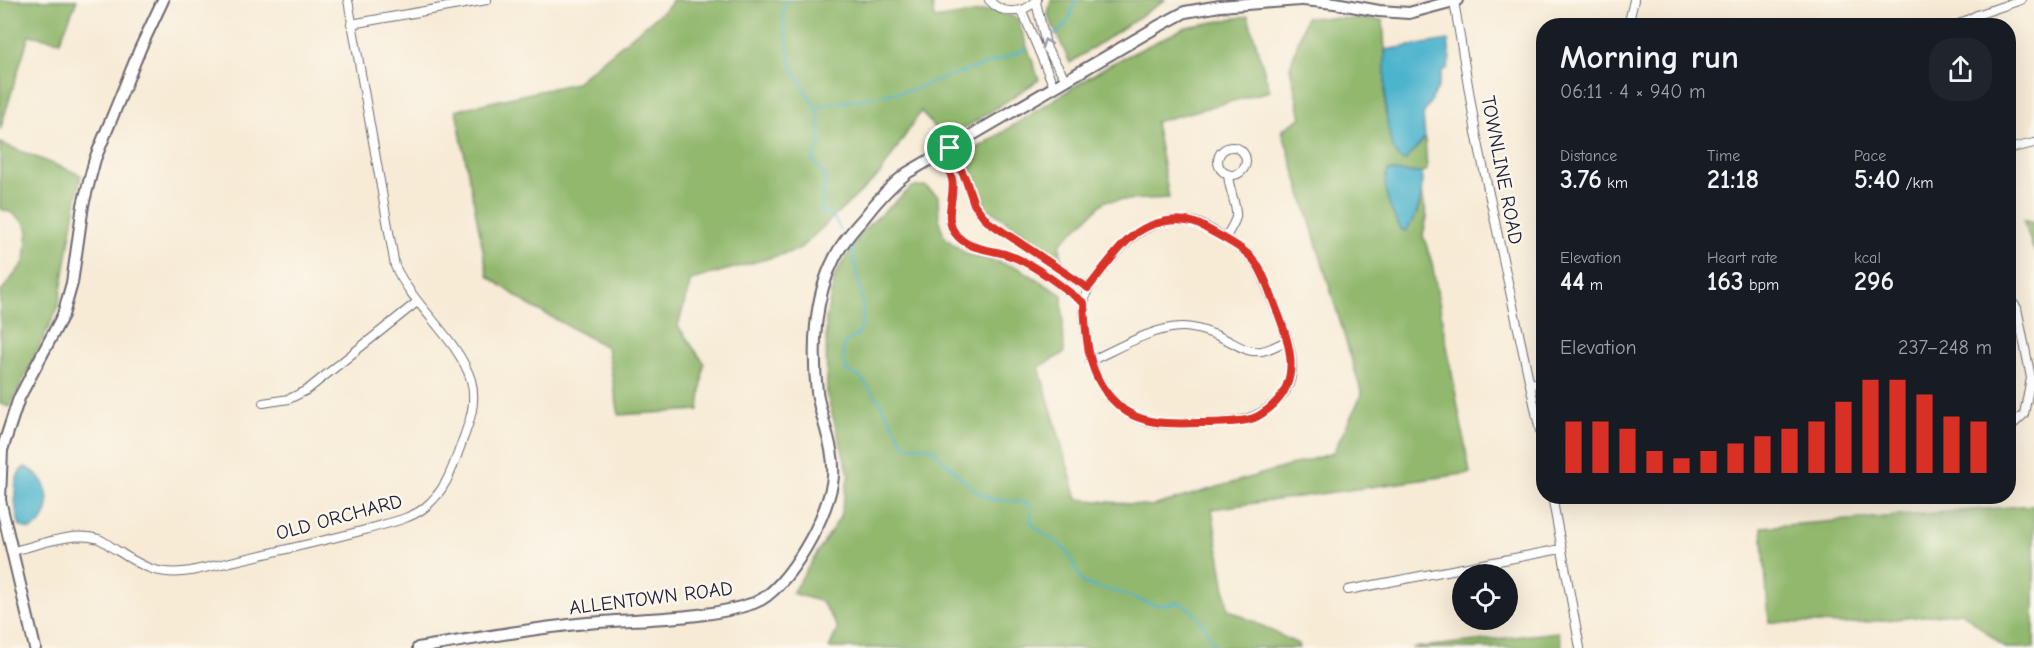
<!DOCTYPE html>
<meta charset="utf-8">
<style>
:root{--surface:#171b24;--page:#20242c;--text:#f1f3f6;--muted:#9ea1a6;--accent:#d93025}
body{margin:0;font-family:"Comic Neue",sans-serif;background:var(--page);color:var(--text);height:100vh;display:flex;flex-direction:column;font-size:22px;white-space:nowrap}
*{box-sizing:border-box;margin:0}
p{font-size:20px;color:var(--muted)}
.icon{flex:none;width:33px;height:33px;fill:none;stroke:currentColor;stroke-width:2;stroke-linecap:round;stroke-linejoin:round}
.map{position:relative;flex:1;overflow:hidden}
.side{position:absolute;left:1536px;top:18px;width:480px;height:486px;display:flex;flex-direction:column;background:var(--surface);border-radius:24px;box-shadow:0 6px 24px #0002}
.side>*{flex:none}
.buttons{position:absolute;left:1452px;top:564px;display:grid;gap:12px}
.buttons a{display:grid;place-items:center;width:66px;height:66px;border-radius:50%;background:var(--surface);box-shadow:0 6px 24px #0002;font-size:30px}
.pin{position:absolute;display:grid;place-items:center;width:51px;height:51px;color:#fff;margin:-26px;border:3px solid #fff;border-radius:50%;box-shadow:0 2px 6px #0007}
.round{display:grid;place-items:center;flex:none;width:63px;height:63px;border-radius:24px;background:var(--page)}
.head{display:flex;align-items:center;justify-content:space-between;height:102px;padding:0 24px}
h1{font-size:33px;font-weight:700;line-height:45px}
.stats{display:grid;grid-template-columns:repeat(3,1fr);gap:9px;height:102px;padding:6px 24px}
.stats div{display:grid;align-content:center}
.stats b{font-size:26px;font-weight:700}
.stats small{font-size:16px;font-weight:400}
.stats p{font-size:16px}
.chart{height:168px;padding:12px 24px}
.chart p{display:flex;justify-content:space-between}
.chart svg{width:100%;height:108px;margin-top:6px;stroke:var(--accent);stroke-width:6}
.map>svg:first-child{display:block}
.forest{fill:#92b86e;stroke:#5a6d54;stroke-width:1.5}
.water{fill:#4eb4cd;stroke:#386b84;stroke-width:1.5}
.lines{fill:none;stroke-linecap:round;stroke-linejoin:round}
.stream{stroke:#4eb4cd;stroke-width:2}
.street-casing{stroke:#6d6871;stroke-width:10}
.secondary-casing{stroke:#6d6871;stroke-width:14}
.street{stroke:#fff;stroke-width:8}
.secondary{stroke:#fff;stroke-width:10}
.oneway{stroke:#9c9ca7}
.route-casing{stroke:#fff;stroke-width:12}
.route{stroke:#d93025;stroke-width:8}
.labels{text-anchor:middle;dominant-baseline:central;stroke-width:5;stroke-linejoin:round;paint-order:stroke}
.street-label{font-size:20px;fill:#22223b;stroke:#fbf7ec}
</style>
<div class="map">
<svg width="2034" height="648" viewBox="0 0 2034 648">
<rect width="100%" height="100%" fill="#fbf7ec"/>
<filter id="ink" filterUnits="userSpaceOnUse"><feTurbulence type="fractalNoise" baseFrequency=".0167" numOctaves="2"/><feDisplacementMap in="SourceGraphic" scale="12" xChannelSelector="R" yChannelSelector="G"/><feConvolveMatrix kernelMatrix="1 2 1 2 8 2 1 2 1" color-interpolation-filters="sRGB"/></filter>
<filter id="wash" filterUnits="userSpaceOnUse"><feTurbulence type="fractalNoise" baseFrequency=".008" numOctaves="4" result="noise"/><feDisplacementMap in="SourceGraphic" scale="24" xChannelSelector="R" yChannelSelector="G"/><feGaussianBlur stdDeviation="1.35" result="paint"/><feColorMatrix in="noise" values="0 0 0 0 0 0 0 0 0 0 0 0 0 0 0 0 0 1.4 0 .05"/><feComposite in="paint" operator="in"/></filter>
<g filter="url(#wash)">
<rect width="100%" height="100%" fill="#f7ebd6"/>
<path class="forest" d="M0 0H77L60 41 29 35 0 130Z
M672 0H932L934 19 992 10 1017 18 1039 80 945 141 921 111 880 174 798 250 691 280 678 326 704 363 699 410 619 415 607 347 529 305 488 276 456 110 575 83 670 5Z
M1051 0H1165L1070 63 1048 15Z
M1248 16 1270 91 1155 122 1169 198 1105 201 1060 244 1061 260 985 206 965 156 1107 66 1186 27Z
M1306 17 1383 20 1385 50V113L1405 161 1425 138 1427 170 1422 173 1388 171 1418 214 1422 194 1427 217 1423 235 1432 263 1470 473 1212 509 1228 609 1298 644 1299 648H829L838 628 822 602 792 593 840 517 849 474 827 396 826 319 835 275 862 231 912 187 925 186 938 196 939 219 944 237 966 254 1019 268 1062 295 1064 353 1039 367 1077 499 1153 506 1333 453 1362 394 1282 130 1301 118 1290 67Z
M0 143 81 175 58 308 10 407 0 404V293L25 261 28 231 24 222 10 212 0 209Z
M2023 220 2034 223V251Z
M2034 505V648H2005L1962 612 1847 624 1769 622 1762 527Z
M1558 632 1562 648H1412Z"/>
<path class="water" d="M1448 40 1450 57 1448 68 1442 71 1437 90 1423 115 1425 138 1405 161C1381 156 1385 71 1385 50Z
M1388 171 1422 173C1422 199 1421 209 1406 231L1402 230C1392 216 1380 187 1388 171Z
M25 467C51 476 58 519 30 530L20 526C15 512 10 476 25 467Z"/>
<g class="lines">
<path class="stream" d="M788 0 782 13 792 68 818 112 820 146 812 160 826 176 821 211 833 216 841 231
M1051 36C1073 25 1066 17 1077 0
M815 107 916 89C952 72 992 66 1027 48
M852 248C853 268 873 319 857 335 854 338 849 340 845 342L843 350 846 370 861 378 880 402 905 446 930 447C949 463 965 487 987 497 1001 504 1020 497 1032 506L1031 520 1034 527 1060 545 1068 553 1083 583C1095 588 1105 589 1117 592 1138 597 1155 612 1177 602 1198 610 1207 630 1216 648"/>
</g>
</g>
<g filter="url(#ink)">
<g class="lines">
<g class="street-casing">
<path id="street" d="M989 0C1003 16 1023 14 1037 0
M1454 1 1476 133 1544 450
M1036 2 1047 49 1066 80
M1022 11 1054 87
M351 24 487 0
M1628 26 1634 0
M1955 26 1977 15 2021 0
M1218 161a14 14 0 1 1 28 0a14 14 0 1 1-28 0Z
M950 148 965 178 974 204 987 221 1088 288
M2008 149 2034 143
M939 154C944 161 950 170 952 179 956 196 943 217 955 233 966 250 988 249 1005 255 1034 263 1059 285 1084 303
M1172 220C1180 221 1188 221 1195 222 1209 226 1246 251 1255 262 1262 271 1266 285 1270 295 1283 326 1308 374 1277 401 1253 423 1233 422 1201 423 1178 424 1151 427 1130 414 1098 395 1088 360 1085 325 1084 313 1082 301 1088 289 1091 282 1099 275 1104 268 1125 243 1139 225 1172 220Z
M1225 239C1228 232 1234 225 1236 217 1238 208 1228 187 1228 174
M2008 297 2017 308 2031 378 2024 414 2008 429
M1090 361C1117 349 1153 327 1182 327 1196 327 1215 334 1227 340 1239 346 1248 353 1262 351 1271 349 1280 344 1288 340
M1531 384 1544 381
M263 403 289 399 307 390 417 302
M1552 496 1580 648
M13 551C39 545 72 531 99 539 106 542 112 548 118 551 144 568 160 576 191 571 249 558 307 545 365 530 383 524 409 520 424 508 446 491 453 467 462 442 470 421 477 402 471 380 458 339 414 307 395 266L348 0
M1348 590 1561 549"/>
</g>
<g class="secondary-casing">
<path id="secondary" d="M1303 0 1335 3 1379 11 1409 13 1457 0
M0 499 2 450 19 398 63 315 72 283 83 205 95 159 140 49 163 0
M0 500 35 648
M418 648C474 639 531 628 588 623 640 618 705 620 754 603 788 591 831 511 833 476 835 447 821 421 817 392 812 349 814 298 834 259 841 244 852 231 863 219 876 202 890 186 907 173L1157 27 1185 12 1220 6 1300 0"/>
</g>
<use href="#street" class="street"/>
<use href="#secondary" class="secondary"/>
</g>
<defs><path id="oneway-chevron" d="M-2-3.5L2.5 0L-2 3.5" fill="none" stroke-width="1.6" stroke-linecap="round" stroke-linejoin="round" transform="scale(1.5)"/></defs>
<use class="oneway" href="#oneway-chevron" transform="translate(1046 43) rotate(-111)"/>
</g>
<g class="lines" filter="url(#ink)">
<g class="route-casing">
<path id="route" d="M950 148 965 178 974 204 987 221 1088 288C1101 272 1114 253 1129 239 1148 221 1181 214 1204 227 1221 237 1244 247 1256 263 1265 275 1272 299 1278 313 1290 344 1301 379 1273 405 1268 410 1258 417 1251 419 1235 423 1217 423 1201 423 1171 424 1138 426 1116 403 1087 376 1086 339 1084 303 1059 285 1034 263 1005 254 988 249 966 249 955 233 943 217 956 196 952 179 950 170 944 161 939 154Z"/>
</g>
<use href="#route" class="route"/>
</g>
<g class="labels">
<g class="street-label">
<text transform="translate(1502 170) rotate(79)">TOWNLINE ROAD</text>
<text transform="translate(339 517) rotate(-15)">OLD ORCHARD</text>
<text transform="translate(651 598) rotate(-7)">ALLENTOWN ROAD</text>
</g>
</g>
</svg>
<div class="buttons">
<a><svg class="icon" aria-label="locate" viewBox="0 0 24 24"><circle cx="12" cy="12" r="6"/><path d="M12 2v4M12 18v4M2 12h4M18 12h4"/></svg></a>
</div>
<div class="pin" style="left:950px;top:148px;background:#1e9e55"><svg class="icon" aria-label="arrive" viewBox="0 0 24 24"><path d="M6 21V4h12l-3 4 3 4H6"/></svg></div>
<section class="side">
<div class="head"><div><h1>Morning run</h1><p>06:11 · 4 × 940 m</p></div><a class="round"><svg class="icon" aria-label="share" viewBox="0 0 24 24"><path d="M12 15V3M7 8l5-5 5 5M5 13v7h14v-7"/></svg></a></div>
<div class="stats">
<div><p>Distance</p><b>3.76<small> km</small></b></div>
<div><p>Time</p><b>21:18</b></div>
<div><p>Pace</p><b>5:40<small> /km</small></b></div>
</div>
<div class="stats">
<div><p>Elevation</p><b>44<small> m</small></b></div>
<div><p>Heart rate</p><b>163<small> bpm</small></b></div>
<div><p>kcal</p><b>296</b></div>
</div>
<div class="chart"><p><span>Elevation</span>237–248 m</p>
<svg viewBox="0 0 160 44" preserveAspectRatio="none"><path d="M5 44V23M15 44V23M25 44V26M35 44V35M45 44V38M55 44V35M65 44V32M75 44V29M85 44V26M95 44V23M105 44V15M115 44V6M125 44V6M135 44V12M145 44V21M155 44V23"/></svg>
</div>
</section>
</div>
